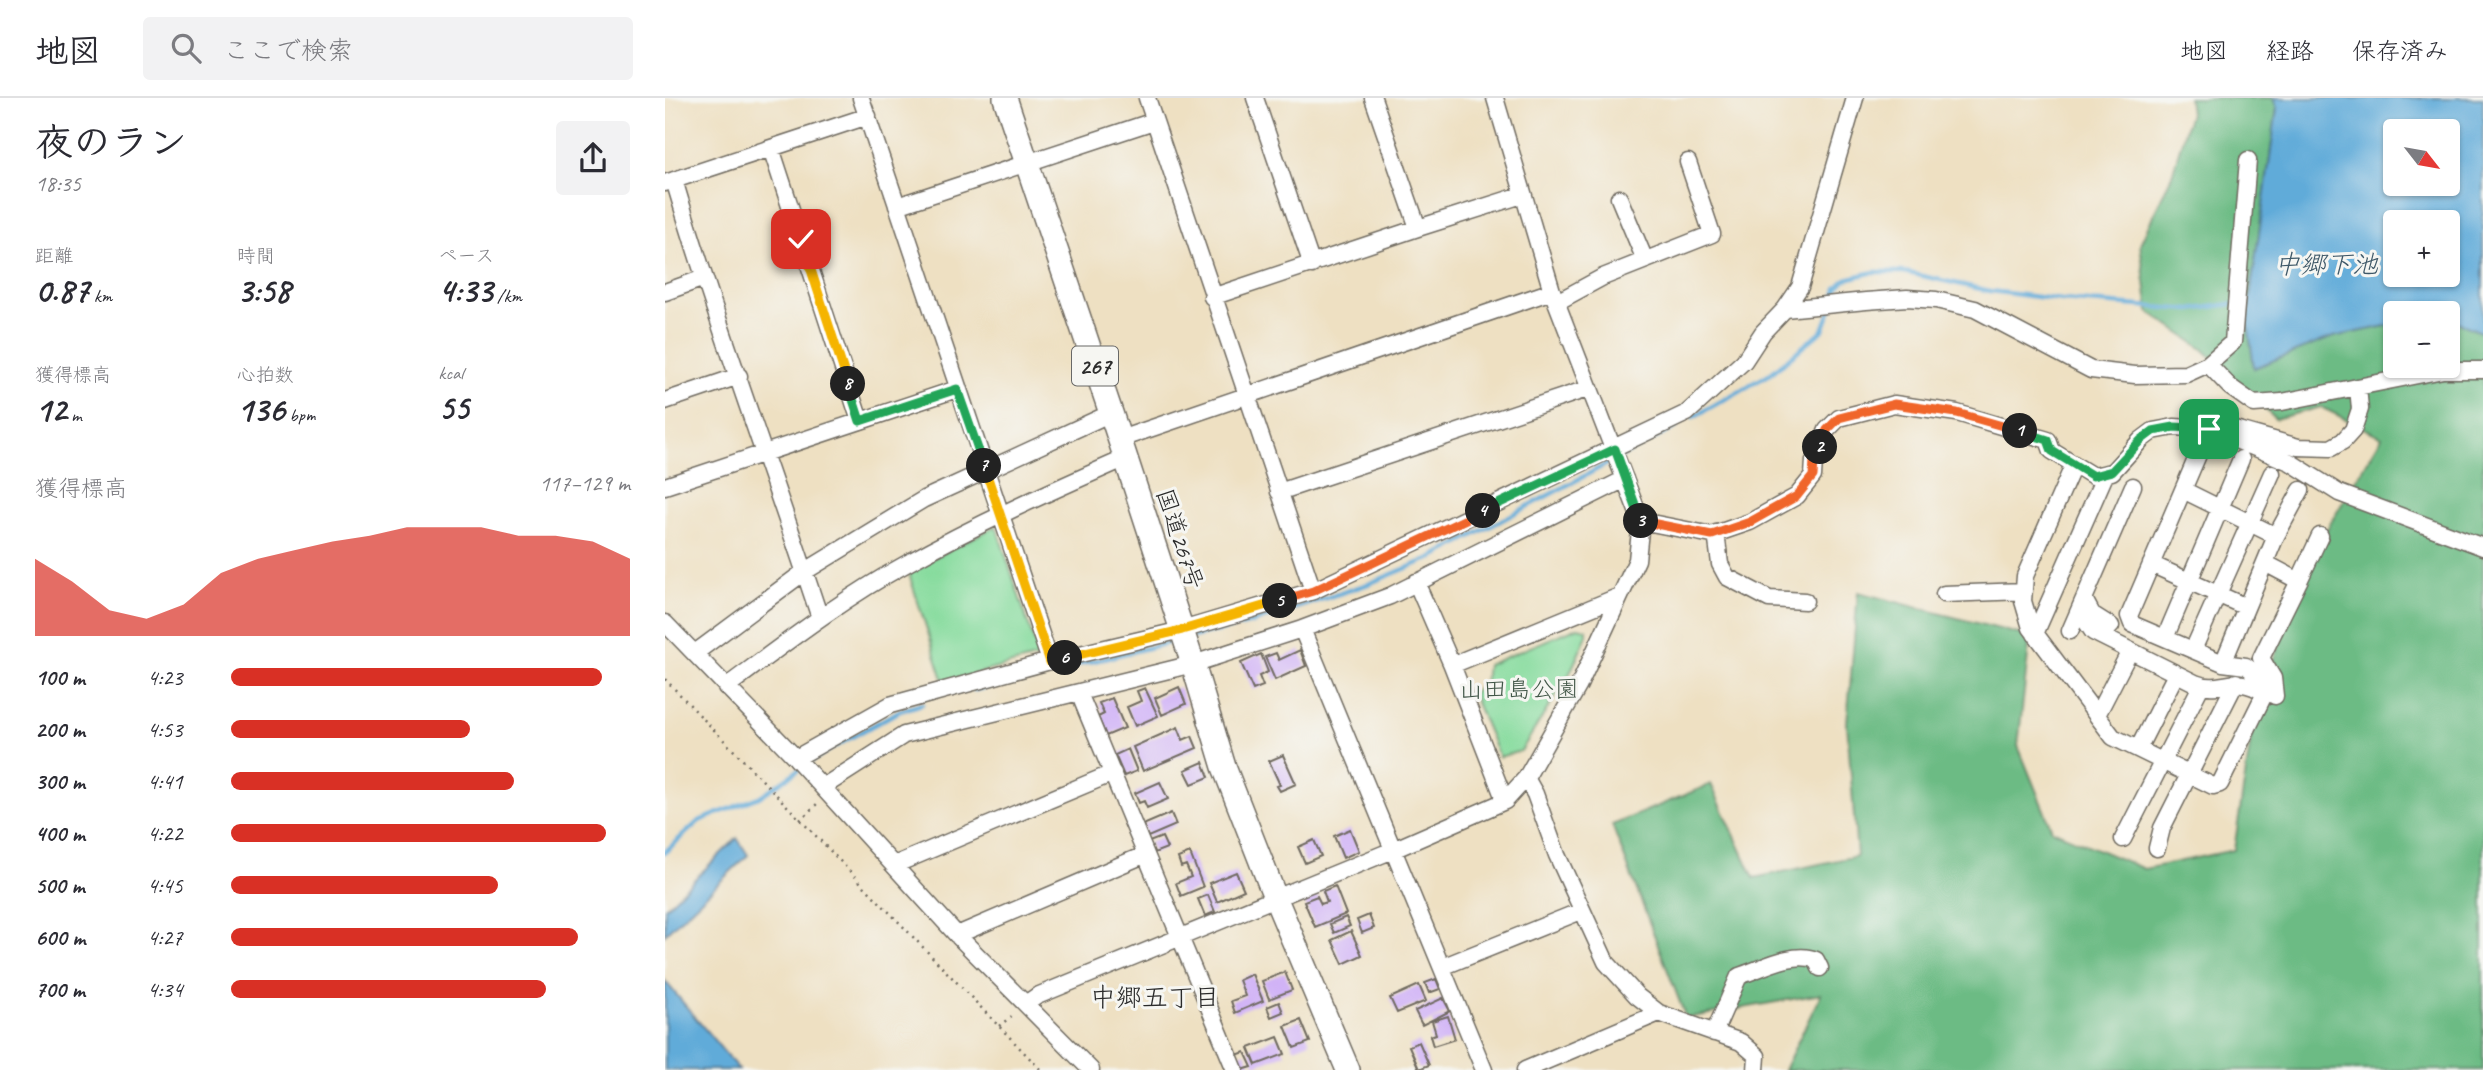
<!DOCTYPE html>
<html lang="ja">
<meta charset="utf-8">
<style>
:root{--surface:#fff;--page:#f2f2f3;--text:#2b2b33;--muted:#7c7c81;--line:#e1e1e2;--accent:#d93025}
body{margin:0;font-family:Caveat,"Klee One",sans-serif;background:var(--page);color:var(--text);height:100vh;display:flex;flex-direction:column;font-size:26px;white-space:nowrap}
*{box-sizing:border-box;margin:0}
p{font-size:23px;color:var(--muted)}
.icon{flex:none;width:38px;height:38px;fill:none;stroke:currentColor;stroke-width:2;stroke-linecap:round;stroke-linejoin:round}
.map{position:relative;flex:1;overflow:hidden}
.details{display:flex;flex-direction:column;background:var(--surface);width:665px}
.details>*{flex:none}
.needle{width:46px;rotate:121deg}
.fabs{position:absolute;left:1718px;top:21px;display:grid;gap:14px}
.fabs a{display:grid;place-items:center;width:77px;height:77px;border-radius:7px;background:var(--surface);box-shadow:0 2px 5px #0004;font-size:35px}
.pin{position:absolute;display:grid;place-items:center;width:60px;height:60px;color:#fff;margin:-30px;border-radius:14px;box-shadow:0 4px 10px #0006}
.km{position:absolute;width:35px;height:35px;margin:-18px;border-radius:50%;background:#222;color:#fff;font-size:19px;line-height:35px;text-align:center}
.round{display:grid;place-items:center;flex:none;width:74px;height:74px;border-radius:7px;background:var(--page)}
.summary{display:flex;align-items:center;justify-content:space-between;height:119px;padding:0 35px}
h1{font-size:38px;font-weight:600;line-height:52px}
.stats{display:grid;grid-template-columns:repeat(3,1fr);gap:10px;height:119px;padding:7px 35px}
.stats div{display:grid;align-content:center}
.stats b{font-size:35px;font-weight:600}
.stats small{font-size:19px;font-weight:400}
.stats p{font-size:19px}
.chart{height:196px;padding:14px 35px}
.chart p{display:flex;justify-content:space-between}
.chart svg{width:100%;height:126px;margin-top:7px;fill:var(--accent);opacity:.7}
ul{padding:0 35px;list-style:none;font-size:23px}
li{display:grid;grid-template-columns:112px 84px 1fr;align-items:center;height:52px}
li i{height:18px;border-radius:9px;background:var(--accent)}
header{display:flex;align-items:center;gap:42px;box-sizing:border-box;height:98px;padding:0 35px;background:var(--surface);border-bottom:2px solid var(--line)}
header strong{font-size:33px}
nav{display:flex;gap:38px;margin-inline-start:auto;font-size:24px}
.search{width:490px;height:63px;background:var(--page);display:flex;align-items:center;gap:18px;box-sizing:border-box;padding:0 24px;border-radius:7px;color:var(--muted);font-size:26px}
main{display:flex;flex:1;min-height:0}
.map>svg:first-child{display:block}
.green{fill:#86db9d;stroke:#588364;stroke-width:2}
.forest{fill:#6cbb84;stroke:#4c7358;stroke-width:2}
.water{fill:#61abd9;stroke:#466b82;stroke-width:2;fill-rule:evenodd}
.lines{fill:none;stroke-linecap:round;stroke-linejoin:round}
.stream{stroke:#61abd9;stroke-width:4.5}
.building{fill:#ceadf7}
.minor-casing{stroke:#6f6a60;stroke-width:19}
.highway-casing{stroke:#6f6a60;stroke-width:26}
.path{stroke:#6f6a60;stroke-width:2.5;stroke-dasharray:2 5;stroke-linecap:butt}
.minor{stroke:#fff;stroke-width:16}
.highway{stroke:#fff;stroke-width:23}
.split-1-casing{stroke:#fff;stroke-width:14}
.split-2-casing{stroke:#fff;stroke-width:14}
.split-3-casing{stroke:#fff;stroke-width:14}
.split-4-casing{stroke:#fff;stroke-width:14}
.split-5-casing{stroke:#fff;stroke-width:14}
.split-6-casing{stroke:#fff;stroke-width:14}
.split-7-casing{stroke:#fff;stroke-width:14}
.split-8-casing{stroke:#fff;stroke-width:14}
.split-9-casing{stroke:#fff;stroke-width:14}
.split-1{stroke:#22a559;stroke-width:9}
.split-2{stroke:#f0652b;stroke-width:9}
.split-3{stroke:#f0652b;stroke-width:9}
.split-4{stroke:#22a559;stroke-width:9}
.split-5{stroke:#f0652b;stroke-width:9}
.split-6{stroke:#f5b400;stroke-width:9}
.split-7{stroke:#f5b400;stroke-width:9}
.split-8{stroke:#22a559;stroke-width:9}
.split-9{stroke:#f5b400;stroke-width:9}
.labels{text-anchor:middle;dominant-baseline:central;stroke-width:6;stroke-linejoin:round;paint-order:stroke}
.shield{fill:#f6f6f2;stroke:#686867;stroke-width:2}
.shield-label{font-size:23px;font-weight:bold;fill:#2b2b2b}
.street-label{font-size:24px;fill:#2b2b2b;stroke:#f6f6f2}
.park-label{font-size:24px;fill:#425748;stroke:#f6f6f2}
.water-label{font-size:26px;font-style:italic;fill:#3e5868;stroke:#f6f6f2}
.neighbourhood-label{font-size:26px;fill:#2b2b2b;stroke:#f6f6f2}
</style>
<header>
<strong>地図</strong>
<div class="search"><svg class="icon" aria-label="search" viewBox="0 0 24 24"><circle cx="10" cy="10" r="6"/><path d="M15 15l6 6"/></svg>ここで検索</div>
<nav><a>地図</a><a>経路</a><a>保存済み</a></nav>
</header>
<main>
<section class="details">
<div class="summary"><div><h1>夜のラン</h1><p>18:35</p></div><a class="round"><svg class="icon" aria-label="share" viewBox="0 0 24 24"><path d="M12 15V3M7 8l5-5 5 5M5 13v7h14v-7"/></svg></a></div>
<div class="stats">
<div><p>距離</p><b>0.87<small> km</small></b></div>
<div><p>時間</p><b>3:58</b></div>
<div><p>ペース</p><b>4:33<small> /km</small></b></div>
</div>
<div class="stats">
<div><p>獲得標高</p><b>12<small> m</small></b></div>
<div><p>心拍数</p><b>136<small> bpm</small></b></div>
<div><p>kcal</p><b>55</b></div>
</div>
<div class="chart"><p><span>獲得標高</span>117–129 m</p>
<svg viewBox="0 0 160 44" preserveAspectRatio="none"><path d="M0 44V17L10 25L20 35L30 38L40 33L50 22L60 17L70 14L80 11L90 9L100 6L110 6L120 6L130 9L140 9L150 11L160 17V44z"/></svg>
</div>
<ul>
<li><b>100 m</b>4:23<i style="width:93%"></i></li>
<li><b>200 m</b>4:53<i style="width:60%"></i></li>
<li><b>300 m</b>4:41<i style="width:71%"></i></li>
<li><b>400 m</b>4:22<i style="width:94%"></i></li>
<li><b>500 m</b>4:45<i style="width:67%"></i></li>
<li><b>600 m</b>4:27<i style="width:87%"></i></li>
<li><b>700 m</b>4:34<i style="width:79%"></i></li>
</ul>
</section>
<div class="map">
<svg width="1818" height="972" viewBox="0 0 1818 972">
<rect width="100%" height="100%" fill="#f6f6f2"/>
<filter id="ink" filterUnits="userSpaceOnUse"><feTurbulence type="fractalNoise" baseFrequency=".0143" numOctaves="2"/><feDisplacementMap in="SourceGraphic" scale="14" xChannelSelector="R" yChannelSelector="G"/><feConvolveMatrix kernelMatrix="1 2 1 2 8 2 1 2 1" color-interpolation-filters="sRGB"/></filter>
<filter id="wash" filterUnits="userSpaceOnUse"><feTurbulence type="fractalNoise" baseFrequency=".00686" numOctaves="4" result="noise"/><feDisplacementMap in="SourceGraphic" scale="28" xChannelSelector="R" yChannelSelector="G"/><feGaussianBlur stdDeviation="1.57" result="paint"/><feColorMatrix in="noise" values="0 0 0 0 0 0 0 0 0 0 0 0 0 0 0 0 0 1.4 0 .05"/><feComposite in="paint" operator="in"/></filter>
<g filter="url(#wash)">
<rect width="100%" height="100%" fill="#eee0c2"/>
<path class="green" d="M331 428 374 559 279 584 243 473Z
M913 529 922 531V537L905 575 856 653 834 659 807 595 820 585 822 567Z"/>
<path class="forest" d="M1523 0H1608L1612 10 1582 219 1589 270 1668 239 1731 226V268H1783V220L1818 235V972H1119L1156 896 1021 920 947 727 1046 686 1089 780 1192 758 1182 625 1193 494 1365 539 1353 648 1387 732 1479 771 1569 752 1592 601 1659 436 1717 339 1656 309 1610 321 1539 252 1484 214 1475 146 1507 77 1525 15Z"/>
<path class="water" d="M1608 0H1818V235L1783 220V215H1731V226L1668 239 1589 270 1582 219 1612 10ZM1731 33H1783V86H1731ZM1731 124H1783V177H1731Z
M72 740 83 757 0 836V810Z
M0 883 74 972H0Z"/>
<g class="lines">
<path class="stream" d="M1169 203 1172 190 1181 181 1209 174H1239L1325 193 1397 202 1526 212 1566 206
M1028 319 1105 276 1158 232 1166 211
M527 539 583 526 703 486 766 460 1011 329
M309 592 511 543
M0 754 34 723 94 699 160 654 234 613 257 606"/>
</g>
<g id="blocks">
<path class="building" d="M635 552 641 568 610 582 600 559 611 555 614 562Z
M596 556 603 574 594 578 598 588 588 592 576 565Z
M514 589 521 606 497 617 490 600Z
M480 590 493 618 470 628 462 609 476 603 472 593Z
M447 600 460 630 441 638 433 619 439 616 434 605Z
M513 629 518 642 527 638 532 650 478 673 468 649Z
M463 651 472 673 459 678 450 657Z
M618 657 631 686 615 693 612 688 615 687 604 663Z
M538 664 544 679 527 686 520 672Z
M495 684 503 701 482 710 479 703 474 705 470 695Z
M506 715 511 727 483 739 478 727Z
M685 731 694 753 678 760 669 738Z
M497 739 502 750 489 755 484 744Z
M649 742 656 758 640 765 633 749Z
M525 755 538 789 516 798 511 785 526 779 521 767 516 769 513 760Z
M571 774 579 792 552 804 544 785Z
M670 788 681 816 650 829 639 803 652 798 656 806 662 804 658 793Z
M543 797 550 814 540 818 533 801Z
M704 817 709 830 697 835 692 822Z
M681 819 685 828 669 835 665 826Z
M686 833 697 857 678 866 667 842Z
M620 874 627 892 604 901 597 883Z
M587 876 598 903 570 915 566 903 580 898 574 882Z
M771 881 775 891 764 895 760 885Z
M754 887 761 903 732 915 725 900Z
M778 900 785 913 757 927 750 913Z
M614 904 618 914 606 919 602 909Z
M783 918 790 941 768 948 765 938 771 936 767 923Z
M636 922 645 944 629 950 620 928Z
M613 939 620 956 591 967 584 950Z
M754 944 764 967 754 971 744 948Z
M580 954 587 969 577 972 571 957Z"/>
</g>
</g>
<g filter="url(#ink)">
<use href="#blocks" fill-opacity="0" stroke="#6f6a60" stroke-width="2"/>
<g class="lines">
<g class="minor-casing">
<path id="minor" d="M196 0 385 563
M482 0 648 493
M590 0 647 167
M708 0 753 130
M106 50 195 323
M9 82C53 230 107 374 155 520
M0 85 203 18
M954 100 980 162
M232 108 489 23
M0 194 39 180
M547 199 753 130 857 97
M892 204 938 179 1047 136 1023 64
M1120 211 1201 203 1242 200 1271 202 1310 211 1426 272 1470 277 1521 276 1543 266 1565 289 1589 306 1617 304 1778 272H1818
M1543 266 1568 244 1583 62
M0 303 74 278
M455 341 887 193
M1409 366 1360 478 1358 503 1366 530 1448 639 1548 688 1555 686 1600 595
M0 388 292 291
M1518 392 1611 438
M614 394 925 290
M976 423 1047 437 1085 424 1132 398 1148 378 1149 363 1162 332 1174 320 1229 306 1292 315 1383 342 1387 353 1428 378 1447 374 1476 342 1488 333 1509 329 1544 331 1625 364 1674 395 1818 449
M1051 435 1055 466 1062 479 1104 501 1140 503
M1600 465 1634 483 1655 438
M1486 466 1581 509
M751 484 787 567 840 703
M1279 496 1359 493
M1419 501 1427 516 1446 528
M1414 513 1428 534 1530 585C1558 596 1567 574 1600 595L1595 579 1581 568 1558 565 1467 526 1464 518 1544 331 1566 330 1633 349 1666 350 1678 343 1688 332 1695 311 1693 289
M0 525 131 660 292 837 426 972
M637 531 819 972
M1405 533 1468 388
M1370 536 1441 375
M1500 540 1576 361
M1528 552 1607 375
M30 555 139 474 259 401 446 315
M1558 565 1611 438 1636 392
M787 567 955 498
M61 589C119 546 177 501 241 466 312 426 386 393 461 360
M414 595 570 972
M1610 598 1608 580 1596 560 1634 483
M1432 617 1465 553
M1473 651 1511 576
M131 660 225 607 385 563 517 532 648 493 1022 315 1079 263 1098 234 1120 211 1135 189 1190 0
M861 680 870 696 892 757 941 864 972 898 994 915 1076 944 1092 958 1091 972
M158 689 239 637 528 566 637 531 725 498 960 381
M1458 741 1536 588
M1492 750 1497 730 1571 584
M229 767 448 675
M292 837 479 757
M777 869 916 813
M362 905 372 898 728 752 840 703 861 680 914 587 972 462 976 423 887 193 830 0
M1049 935 1074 878C1096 871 1129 852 1151 862L1155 870
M860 972 994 915"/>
</g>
<g class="highway-casing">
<path id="highway" d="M340 0 446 315 528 566 559 669 610 799 683 972"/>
</g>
<path class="path" d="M0 581 376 972
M135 722 153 705
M334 928 348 917"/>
<use href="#minor" class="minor"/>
<use href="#highway" class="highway"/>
</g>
</g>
<g class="lines" filter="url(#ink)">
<g class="split-1-casing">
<path id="split-1" d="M1355 333 1383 342 1387 353 1428 378 1447 373 1476 342 1488 333 1509 329 1544 331"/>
</g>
<g class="split-2-casing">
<path id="split-2" d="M1155 349 1162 332 1174 320 1229 306 1292 315 1355 333"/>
</g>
<g class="split-3-casing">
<path id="split-3" d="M976 423 1047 437 1085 424 1132 398 1148 378 1149 363 1155 349"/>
</g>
<g class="split-4-casing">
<path id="split-4" d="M818 413 950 351 976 423"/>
</g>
<g class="split-5-casing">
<path id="split-5" d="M615 503 648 493 818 413"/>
</g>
<g class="split-6-casing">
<path id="split-6" d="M400 560 517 532 615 503"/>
</g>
<g class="split-7-casing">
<path id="split-7" d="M319 368 385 564 400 560"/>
</g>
<g class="split-8-casing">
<path id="split-8" d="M183 286 195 323 292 291 319 368"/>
</g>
<g class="split-9-casing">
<path id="split-9" d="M136 141 183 286"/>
</g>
<use href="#split-1" class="split-1"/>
<use href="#split-2" class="split-2"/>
<use href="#split-3" class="split-3"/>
<use href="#split-4" class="split-4"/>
<use href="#split-5" class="split-5"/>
<use href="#split-6" class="split-6"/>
<use href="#split-7" class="split-7"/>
<use href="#split-8" class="split-8"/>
<use href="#split-9" class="split-9"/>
</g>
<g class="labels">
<rect class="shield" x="407" y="248.5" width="46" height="39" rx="5"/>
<g class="shield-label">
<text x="430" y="268">267</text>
</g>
<g class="street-label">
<text transform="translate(515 441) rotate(72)">国道267号</text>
</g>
<g class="park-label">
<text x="854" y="591">山田島公園</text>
</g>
<g class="water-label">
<text x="1661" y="166">中郷下池</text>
</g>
<g class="neighbourhood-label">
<text x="490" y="899">中郷五丁目</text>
</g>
</g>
</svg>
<div class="fabs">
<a><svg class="needle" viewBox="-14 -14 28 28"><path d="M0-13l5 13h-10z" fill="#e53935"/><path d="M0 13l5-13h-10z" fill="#7c7c81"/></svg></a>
<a>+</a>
<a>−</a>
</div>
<div class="pin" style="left:1544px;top:331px;background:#1e9e55"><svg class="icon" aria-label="arrive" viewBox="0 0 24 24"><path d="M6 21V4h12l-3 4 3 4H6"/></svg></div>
<div class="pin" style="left:136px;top:141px;background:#d93025"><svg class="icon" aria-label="check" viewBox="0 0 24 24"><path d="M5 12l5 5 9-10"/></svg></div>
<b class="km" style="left:1355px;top:333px">1</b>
<b class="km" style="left:1155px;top:349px">2</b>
<b class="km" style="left:976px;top:423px">3</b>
<b class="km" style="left:818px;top:413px">4</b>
<b class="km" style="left:615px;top:503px">5</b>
<b class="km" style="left:400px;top:560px">6</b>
<b class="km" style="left:319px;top:368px">7</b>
<b class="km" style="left:183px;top:286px">8</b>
</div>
</main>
